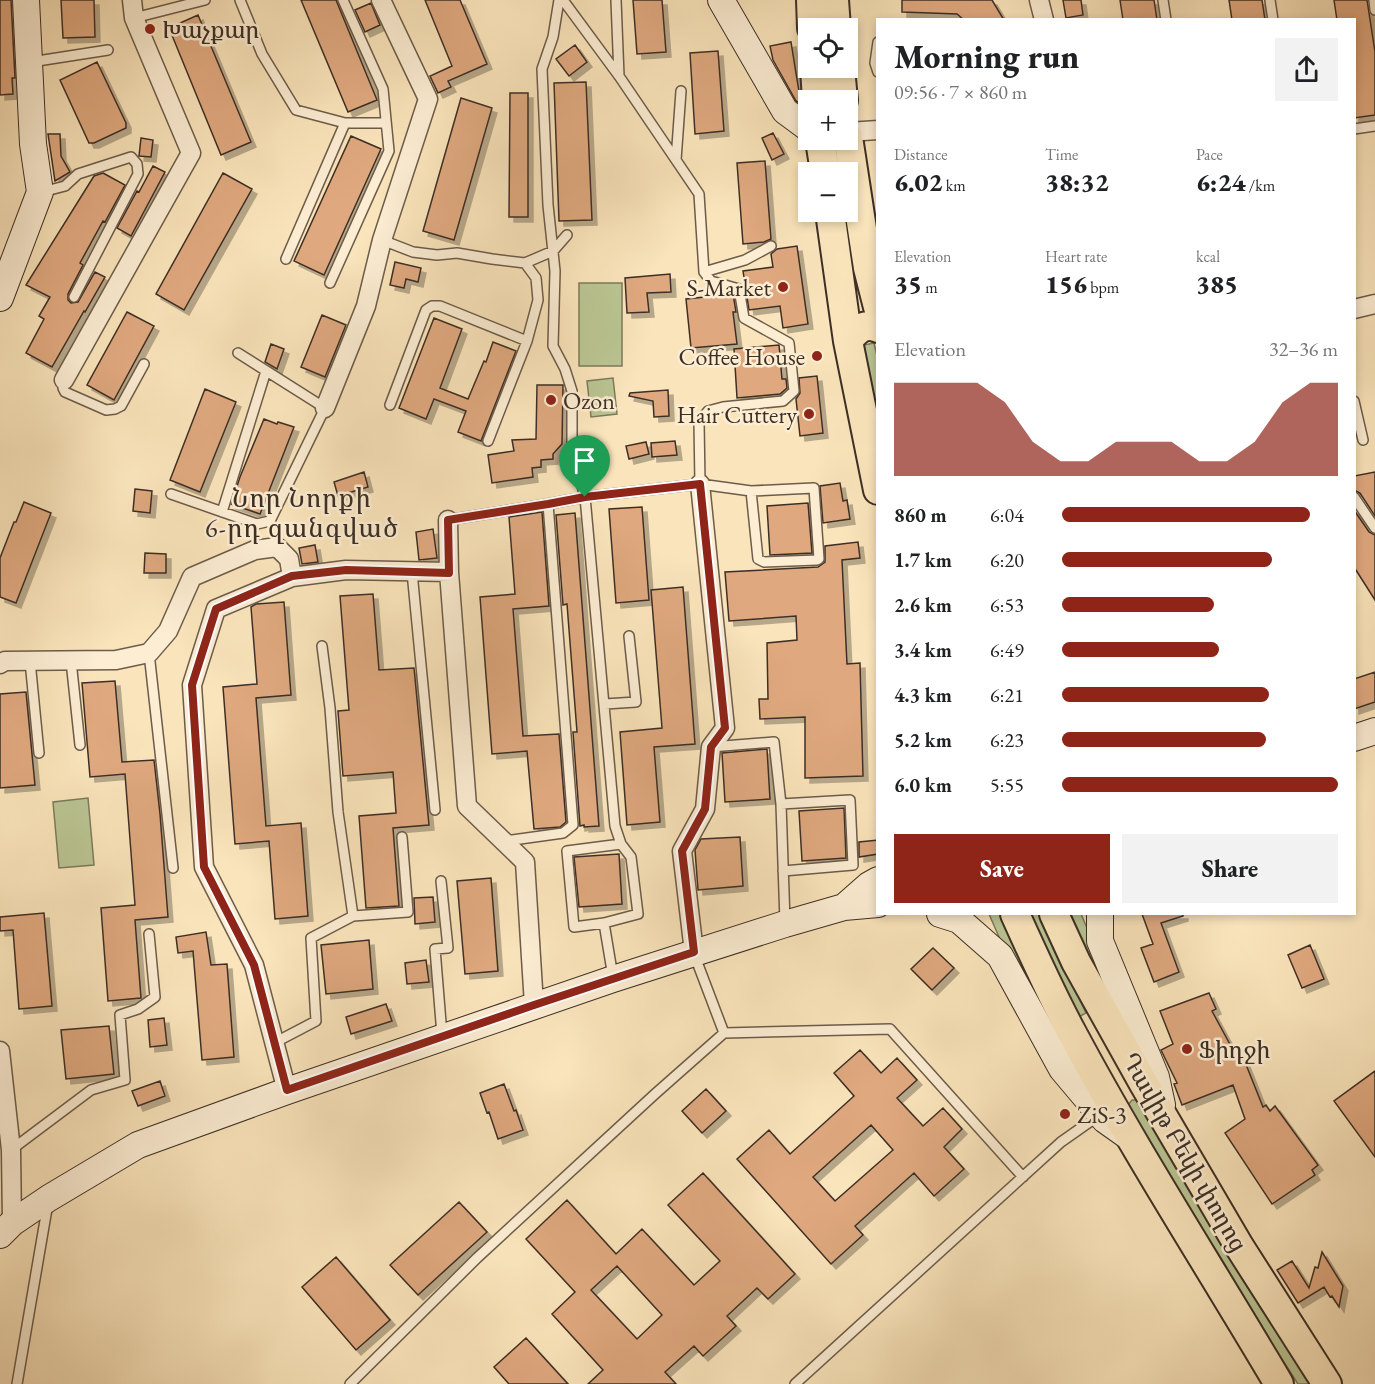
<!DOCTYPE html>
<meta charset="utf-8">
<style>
:root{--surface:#fff;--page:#f2f2f2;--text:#202124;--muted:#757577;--accent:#8f2418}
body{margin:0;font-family:"EB Garamond","Noto Serif Armenian",serif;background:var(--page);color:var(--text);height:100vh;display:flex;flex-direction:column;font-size:22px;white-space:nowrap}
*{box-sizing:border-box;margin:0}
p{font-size:20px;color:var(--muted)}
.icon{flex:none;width:33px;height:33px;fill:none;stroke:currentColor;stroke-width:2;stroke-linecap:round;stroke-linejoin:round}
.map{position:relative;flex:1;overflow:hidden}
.sheet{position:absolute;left:876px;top:18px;width:480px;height:897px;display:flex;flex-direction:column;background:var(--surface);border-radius:0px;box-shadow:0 3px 9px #0003}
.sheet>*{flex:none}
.controls{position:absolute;left:798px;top:18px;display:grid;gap:12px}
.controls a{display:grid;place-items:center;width:60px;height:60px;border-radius:0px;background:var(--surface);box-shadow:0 3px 9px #0003;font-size:30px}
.pin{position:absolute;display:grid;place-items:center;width:51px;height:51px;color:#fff;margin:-62px -26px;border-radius:50% 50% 50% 0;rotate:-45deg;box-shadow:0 0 6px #0007}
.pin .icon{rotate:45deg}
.round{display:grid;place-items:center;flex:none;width:63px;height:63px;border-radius:0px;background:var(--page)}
.headline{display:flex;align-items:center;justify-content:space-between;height:102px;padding:0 18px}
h1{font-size:33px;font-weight:800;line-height:45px}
.figures{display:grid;grid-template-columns:repeat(3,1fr);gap:9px;height:102px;padding:6px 18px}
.figures div{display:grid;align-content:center}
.figures b{font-size:26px;font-weight:800}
.figures small{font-size:16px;font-weight:400}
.figures p{font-size:16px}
.chart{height:168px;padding:12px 18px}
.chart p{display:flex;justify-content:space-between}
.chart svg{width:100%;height:108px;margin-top:6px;fill:var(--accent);opacity:.7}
.cta{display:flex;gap:12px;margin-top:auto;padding:12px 18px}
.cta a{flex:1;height:69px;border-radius:0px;background:var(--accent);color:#fff;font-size:24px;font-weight:800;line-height:69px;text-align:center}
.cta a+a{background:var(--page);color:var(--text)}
ul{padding:0 18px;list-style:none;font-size:20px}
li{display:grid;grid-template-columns:96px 72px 1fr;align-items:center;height:45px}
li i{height:15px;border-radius:8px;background:var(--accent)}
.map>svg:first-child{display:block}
.green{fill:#bac593;stroke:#7c7a5c;stroke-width:1.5}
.building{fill:#dfa87f;stroke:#3d2f25;stroke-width:1.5;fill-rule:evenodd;filter:url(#shadow)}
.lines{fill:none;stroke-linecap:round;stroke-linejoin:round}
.lane-casing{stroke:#6c5c4a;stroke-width:12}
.street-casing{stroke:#6c5c4a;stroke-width:21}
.secondary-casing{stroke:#3d2f25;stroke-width:28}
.primary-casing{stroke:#3d2f25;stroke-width:32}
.lane{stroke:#fcedd3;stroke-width:9}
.street{stroke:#fcedd3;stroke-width:18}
.secondary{stroke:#fcedd3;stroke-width:26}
.primary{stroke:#fae4bb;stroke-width:28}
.route-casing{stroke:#fff;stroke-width:12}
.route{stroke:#8f2418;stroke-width:8}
.poi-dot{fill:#8f2418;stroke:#fcedd3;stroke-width:2}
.labels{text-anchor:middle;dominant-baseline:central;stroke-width:5;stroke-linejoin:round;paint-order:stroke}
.poi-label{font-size:24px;fill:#3d2f25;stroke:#fcedd3;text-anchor:start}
.street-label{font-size:24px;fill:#3d2f25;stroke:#fcedd3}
.neighbourhood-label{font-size:26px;letter-spacing:1.5px;fill:#3d2f25;stroke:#fcedd3}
</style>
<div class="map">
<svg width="1375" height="1384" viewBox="0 0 1375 1384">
<defs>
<filter id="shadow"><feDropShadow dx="5" dy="5" stdDeviation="0" flood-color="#0004"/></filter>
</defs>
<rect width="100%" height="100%" fill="#fae4bb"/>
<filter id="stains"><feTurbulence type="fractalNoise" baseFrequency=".00333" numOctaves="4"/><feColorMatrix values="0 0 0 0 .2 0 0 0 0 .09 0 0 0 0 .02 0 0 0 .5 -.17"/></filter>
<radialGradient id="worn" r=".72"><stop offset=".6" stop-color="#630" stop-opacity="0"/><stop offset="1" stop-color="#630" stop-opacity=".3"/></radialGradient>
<path class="green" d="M579 283H622V366H579Z
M874 343 878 360 877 414 864 345Z
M613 378 617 414 591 417 587 381Z
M88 798 94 865 59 868 53 802Z
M989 914H1006L1058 1032 1009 960Z
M1028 914H1039L1086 1013 1077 1018Z
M1064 914H1081L1117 998 1106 1002Z
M1132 1100H1135L1138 1102 1311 1384H1298L1253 1314 1130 1109 1128 1105Z"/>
<path class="building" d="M0 0H11L15 78H12L13 94 0 95Z
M61 0H94L95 37 63 38Z
M301 0H336L377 100 348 112Z
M425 0H460L487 64 448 81 451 87 438 93 430 76 452 66Z
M633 0H662L666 52 637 54Z
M902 0H992L1004 20H964L957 14 902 12Z
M1063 0H1081L1083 15 1066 18Z
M1120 0H1154L1157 20H1123Z
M1229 0H1262L1265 20H1232Z
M1334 0H1367L1375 52V115L1354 118V20H1337Z
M371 3 380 25 365 32 355 10Z
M198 15 251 142 221 155 169 28Z
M791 42 801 104 796 101 773 60 770 46Z
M575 45 587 62 569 76 556 59Z
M718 51 724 131 695 134 690 53Z
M97 62 126 123V128L94 143H89L60 80Z
M586 82 592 220 559 221 554 83Z
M510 93H528V217H509Z
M461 98 492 108 454 240 423 231Z
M773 133 784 154 772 160 762 138Z
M48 134H60L61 156 70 172 55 181Z
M351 136 381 149 324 275 294 261Z
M141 138 153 140 151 157 139 156Z
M765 161 771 239 764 242 743 244 737 163Z
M153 166 165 172 131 236 117 228 137 191 139 192Z
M103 173 125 185 105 222 103 221 80 263 83 265 68 294V300L71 303 78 302 95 272 105 277 85 312 84 311 52 367 26 353 44 319 39 316 50 297 26 285 94 176Z
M223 173 252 189 184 310 156 294Z
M797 246 808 324 783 328 780 306 749 310 743 271 773 267 771 254 777 249Z
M395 262 421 268 418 282 406 279 404 288 390 285Z
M670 274 671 292 647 293 649 312 627 313 625 278Z
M733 294 736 312H733L737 344 691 348 686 299Z
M127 312 154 326 114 400 87 385Z
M322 315 346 325 325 377 301 367Z
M434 318 462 329 440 388 468 399 484 361 486 362 493 342 516 351 481 441 458 432 466 411 434 399 426 419 399 408Z
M271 344 284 349 277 369 265 362Z
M779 345 782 379H786L787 388 780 394 737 398 734 349Z
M817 376 823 433 800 436 796 399 800 393 799 378Z
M537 385H563L562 444 553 454V459L541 460V467L532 468 533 477 492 483 488 455 514 451 512 440 536 439Z
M205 389 236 402 200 492 170 480Z
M668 390 669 416 654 417 653 401 629 396 630 393Z
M264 419 277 424 278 422 294 427 260 514 231 504 240 477Z
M675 441 677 455 652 457 651 443Z
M646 442 649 454 629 459 626 446Z
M364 472 368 487 338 496 334 482Z
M1375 472V516L1360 493 1354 490V476Z
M840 483 843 501 847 500 850 519 823 523 820 486Z
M135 489 152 491 150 513 133 511Z
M24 502 51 513 16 603 0 597V558L14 522H16Z
M808 503 812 553 770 555 767 506Z
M642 507 649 600 616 603 609 509Z
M1354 510 1369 532 1375 535V600L1354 567Z
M542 512 549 606 513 609 523 736 559 734 566 822 560 827 534 829 527 751 492 754 480 597 515 594 509 517Z
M575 513 599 826 584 827V825L580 826 573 732H577L567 604 563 605 556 515Z
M433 529 437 558 419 560 416 532Z
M858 542 860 558 842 560 847 664 860 663 863 776 805 778V717L760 719 759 699H768L767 643 797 640 796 616 729 621 725 572 818 567 825 562V546Z
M315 545 318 562 302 564 299 548Z
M145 553 166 554V573H144Z
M683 587 695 744 654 747 660 822 627 825 620 732 662 728 651 590Z
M373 594 379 670 414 668 429 825 393 828 399 906 366 908 359 816 396 813 393 772 343 776 338 711 349 710 340 596Z
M284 602 291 695 256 698 266 826 301 823 308 916 275 919 269 841 235 844 223 687 257 684 251 607 256 604Z
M1375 672V702L1354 709V679Z
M115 681 122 762 154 760 160 814 168 917 135 920 141 998 108 1001 101 908 135 905 125 774 90 777 82 683Z
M26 692 35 785 0 788V694Z
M767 749 770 799 725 802 722 753Z
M844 808 846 858 802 861 799 811Z
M740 837 743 886 698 890 695 850 701 839Z
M878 840V854L859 857V842Z
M619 854 622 904 579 907 574 857Z
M491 878 498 971 465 974 457 881Z
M433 897 435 922 415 924 414 898Z
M44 913 52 1006 19 1009 13 930 0 931V917Z
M1142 914H1183V916L1161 923 1179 972 1154 982 1141 948 1153 944Z
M206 932 211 965 227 964 234 1057 202 1060 193 951 178 953 176 937Z
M369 940 373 989 326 994 321 945Z
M1310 945 1324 979 1302 988 1288 955Z
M933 948 954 968 932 990 911 969Z
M426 960 429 982 407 984 405 963Z
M1209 993 1216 1009 1212 1011 1238 1059 1243 1057 1263 1107 1266 1105 1270 1111 1275 1106 1318 1165 1312 1170 1315 1175 1272 1204 1225 1133 1245 1119 1233 1085 1182 1105 1174 1084 1177 1083 1161 1050 1173 1044 1160 1011Z
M386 1004 392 1021 351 1034 346 1017Z
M164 1018 167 1045 150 1047 148 1020Z
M109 1026 114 1074 66 1079 61 1030Z
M860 1050 881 1073 897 1058 917 1080 897 1098 923 1126 943 1108 962 1129 944 1147 964 1169 934 1196 914 1173 855 1226 863 1235 831 1264 737 1159 769 1130 790 1154 854 1096 834 1073ZM871 1125 893 1150 835 1201 813 1177Z
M1375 1071V1157L1334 1101Z
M160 1081 165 1096 138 1106 132 1091Z
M504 1084 514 1111 516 1110 523 1130 498 1139 489 1112 487 1113 480 1093Z
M706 1089 726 1111 702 1133 682 1111Z
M703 1173 795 1274 768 1299 757 1288 727 1316 736 1326 703 1356 694 1346 665 1372 676 1384H588L603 1370 552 1314 575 1292 526 1239 567 1200 616 1254 642 1229 694 1285 720 1261 668 1205ZM617 1266 662 1315 637 1339 591 1290Z
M459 1202 487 1232 418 1295 390 1265Z
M1322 1252 1343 1286 1339 1307 1332 1296 1330 1297 1324 1287 1298 1303 1277 1270 1292 1261 1309 1288 1315 1267 1318 1268Z
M336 1257 390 1320 356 1350 302 1287Z
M526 1338 568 1384H509L494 1367Z"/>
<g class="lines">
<g class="lane-casing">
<path id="lane" d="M240 0 262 54 296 110 345 123 286 259
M559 0 553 37 542 69 548 205 555 271 553 346 565 369 572 391V450L585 497 615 826 621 844 631 857 638 914 604 923 613 977
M563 0 619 76 699 194 704 272 711 281 739 289 744 318 789 343 794 391 783 401 723 407 708 411 699 422 700 484
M616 0 619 76
M1163 0 1166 20
M1270 0 1273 20
M1374 0 1375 10
M134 18 205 0
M878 42 875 63 878 72
M31 62 108 50
M345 123H386
M1354 129 1375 126
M676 160 681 91
M42 192 65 186 78 174 131 157 137 164 138 174 74 297
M382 240 413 252 437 255 457 253 492 259 525 263 553 251 567 235
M704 272 745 260 771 246
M330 283 389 151 383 89 343 0
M64 380 63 388 65 392 106 410 115 409 121 406 144 364
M1354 401 1363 440
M390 405 426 310 432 306H440L527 341
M488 441 527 341 538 300 536 278 525 263
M171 494 257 524 270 521 325 408 238 353
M1354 497 1375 528
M222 512 266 371
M448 520 548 504 585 497 700 484 751 491 814 488 819 559 817 560 764 562 758 559 751 491
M412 572 435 810
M322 646 330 708 338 812 353 916
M149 653 173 868
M30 661 39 753
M71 661 80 745
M605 704 636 702 629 636
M711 747 774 742 781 804 785 922
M781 804 850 800 853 865 783 871
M505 841 563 833 573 825 548 504
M441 881 448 948 435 949 442 1035
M604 923 574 927 567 851 621 844
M724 1033 890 1029 1023 1177
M274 1043 316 1021 311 938 353 916 408 912 402 837
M11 1150 91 1090 125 1080 120 1015 138 1009 155 997 149 934
M17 1384 48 1203
M350 1384 477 1258 655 1094 724 1033 694 954
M795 1384 1061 1142 1098 1116"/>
</g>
<g class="street-casing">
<path id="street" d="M1039 0 1044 20
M848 132 878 130
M1354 309 1375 304
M64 380 191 153 134 18 132 0
M325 408 366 306 382 240 428 99 381 0
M448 520 449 572 467 806 525 862 534 1005
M0 664 5 661 116 660 149 653 168 631 192 577 255 550 277 547 289 559 292 577
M694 952 682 851 705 809 711 747 725 728 700 484
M0 1051 11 1150 12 1223
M287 1091 254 965 204 867 192 685 216 609 292 577 346 570 449 572"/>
</g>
<g class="secondary-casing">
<path id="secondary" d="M721 0 785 111 808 128
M0 298 40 192 33 144 26 0
M1354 738 1375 731
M844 907 869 885 878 880
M940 914 959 920 1000 956 1062 1069 1105 1120 1129 1137
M1100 914V941L1156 1077 1162 1105
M0 1235 12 1223 49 1198 138 1145 287 1091 613 979 785 924 844 907 878 904"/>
</g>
<g class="primary-casing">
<path id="primary" d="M811 0 812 28
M834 0 836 28
M815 68 817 100
M840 68 843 100
M848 137 868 268 878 307
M820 140 825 172
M830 212 848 341 878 490
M848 341C856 330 864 322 878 328
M1015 914C1033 954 1051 994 1072 1033 1136 1153 1210 1267 1279 1384
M1054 914 1076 962 1144 1084 1239 1246 1327 1384"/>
</g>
<use href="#lane" class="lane"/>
<use href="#street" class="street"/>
<use href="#secondary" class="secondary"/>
<use href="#primary" class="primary"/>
</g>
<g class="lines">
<g class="route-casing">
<path id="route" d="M700 484 725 728 711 747 705 809 682 851 694 952 534 1005 287 1090 254 965 204 867 192 685 216 609 292 576 346 570 449 573 448 520 548 504 585 497Z"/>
</g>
<use href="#route" class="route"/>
</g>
<g class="poi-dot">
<circle cx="150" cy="29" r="6"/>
<circle cx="783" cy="287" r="6"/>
<circle cx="817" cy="356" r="6"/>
<circle cx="551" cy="400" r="6"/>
<circle cx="809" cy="414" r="6"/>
<circle cx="1187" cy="1049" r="6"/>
<circle cx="1065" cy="1114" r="6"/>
</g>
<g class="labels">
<g class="poi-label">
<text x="162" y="29">Խաչքար</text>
<text x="771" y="287" text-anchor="end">S-Market</text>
<text x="805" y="356" text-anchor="end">Coffee House</text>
<text x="563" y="400">Ozon</text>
<text x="797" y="414" text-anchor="end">Hair Cuttery</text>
<text x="1199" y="1049">Ֆիդջի</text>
<text x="1077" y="1114">ZiS-3</text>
</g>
<g class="street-label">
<text transform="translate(1185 1152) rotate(60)">Դավիթ Բեկի փողոց</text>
</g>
<g class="neighbourhood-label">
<text x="302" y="498">Նոր Նորքի<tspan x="302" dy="30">6-րդ զանգված</tspan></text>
</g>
</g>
<rect width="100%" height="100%" filter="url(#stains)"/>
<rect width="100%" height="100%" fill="url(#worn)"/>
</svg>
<div class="controls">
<a><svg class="icon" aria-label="locate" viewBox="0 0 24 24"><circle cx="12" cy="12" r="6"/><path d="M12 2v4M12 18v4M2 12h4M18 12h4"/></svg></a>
<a>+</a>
<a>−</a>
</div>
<div class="pin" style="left:585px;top:497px;background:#1e9e55"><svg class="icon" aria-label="arrive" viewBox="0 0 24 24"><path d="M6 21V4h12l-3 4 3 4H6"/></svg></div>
<section class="sheet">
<div class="headline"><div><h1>Morning run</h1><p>09:56 · 7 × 860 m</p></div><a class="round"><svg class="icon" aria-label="share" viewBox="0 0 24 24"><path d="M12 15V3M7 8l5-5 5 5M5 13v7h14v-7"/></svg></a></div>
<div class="figures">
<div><p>Distance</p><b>6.02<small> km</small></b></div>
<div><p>Time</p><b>38:32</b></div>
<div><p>Pace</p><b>6:24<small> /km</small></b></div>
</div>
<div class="figures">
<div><p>Elevation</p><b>35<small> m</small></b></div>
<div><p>Heart rate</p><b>156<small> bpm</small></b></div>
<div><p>kcal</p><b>385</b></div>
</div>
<div class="chart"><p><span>Elevation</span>32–36 m</p>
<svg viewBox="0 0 160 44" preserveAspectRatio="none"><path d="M0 44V6L10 6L20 6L30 6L40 14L50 30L60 38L70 38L80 30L90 30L100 30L110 38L120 38L130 30L140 14L150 6L160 6V44z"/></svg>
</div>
<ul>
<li><b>860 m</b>6:04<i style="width:90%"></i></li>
<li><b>1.7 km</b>6:20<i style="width:76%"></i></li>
<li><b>2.6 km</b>6:53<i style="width:55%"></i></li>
<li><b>3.4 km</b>6:49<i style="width:57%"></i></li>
<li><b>4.3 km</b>6:21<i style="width:75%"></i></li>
<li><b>5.2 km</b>6:23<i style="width:74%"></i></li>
<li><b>6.0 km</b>5:55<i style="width:100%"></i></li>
</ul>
<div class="cta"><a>Save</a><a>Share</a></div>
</section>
</div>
